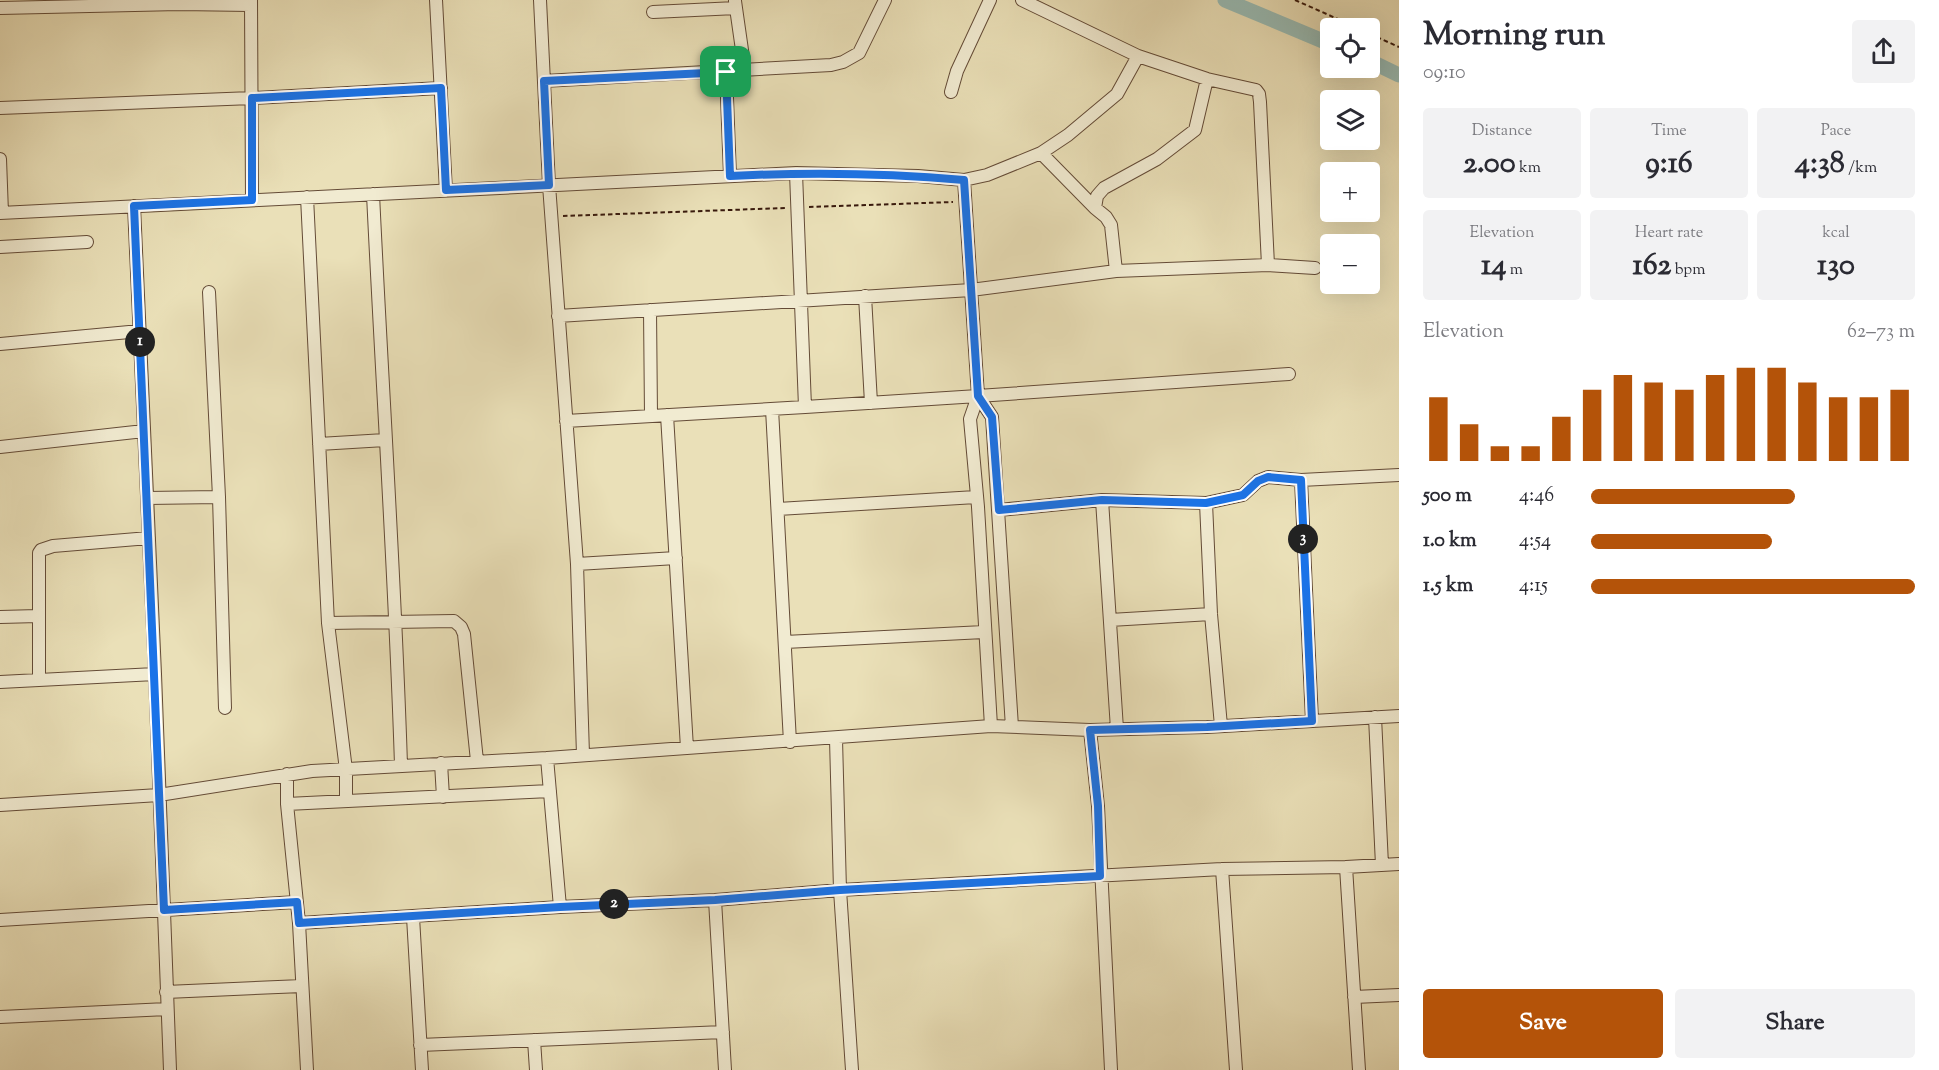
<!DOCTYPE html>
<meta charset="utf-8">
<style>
:root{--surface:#fff;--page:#f2f2f3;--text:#2b2b33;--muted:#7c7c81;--accent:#b45309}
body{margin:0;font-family:"Sorts Mill Goudy",serif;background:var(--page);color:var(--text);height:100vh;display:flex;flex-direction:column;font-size:22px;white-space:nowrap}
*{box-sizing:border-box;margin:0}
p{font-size:20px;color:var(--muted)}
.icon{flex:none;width:33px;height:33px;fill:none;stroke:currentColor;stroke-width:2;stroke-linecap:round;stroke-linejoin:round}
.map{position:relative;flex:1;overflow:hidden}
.side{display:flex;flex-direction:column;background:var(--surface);width:540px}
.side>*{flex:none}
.fabs{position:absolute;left:1320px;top:18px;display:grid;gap:12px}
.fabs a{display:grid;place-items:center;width:60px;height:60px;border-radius:6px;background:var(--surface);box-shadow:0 6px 24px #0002;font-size:30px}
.pin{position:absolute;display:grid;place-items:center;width:51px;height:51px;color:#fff;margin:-26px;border-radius:12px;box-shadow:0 3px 9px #0006}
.km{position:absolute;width:30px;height:30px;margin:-15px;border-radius:50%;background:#222;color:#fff;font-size:16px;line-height:30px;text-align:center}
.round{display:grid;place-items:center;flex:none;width:63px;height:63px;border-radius:6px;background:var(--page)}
.head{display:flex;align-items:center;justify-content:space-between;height:102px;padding:0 24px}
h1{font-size:33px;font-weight:800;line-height:45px}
.stats{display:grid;grid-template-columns:repeat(3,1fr);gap:9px;height:102px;padding:6px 24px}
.stats div{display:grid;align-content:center;border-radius:6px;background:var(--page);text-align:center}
.stats b{font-size:30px;font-weight:800}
.stats small{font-size:16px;font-weight:400}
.stats p{font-size:16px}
.chart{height:168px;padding:12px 24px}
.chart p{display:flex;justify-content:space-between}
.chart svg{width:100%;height:108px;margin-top:6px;stroke:var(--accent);stroke-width:6}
.button{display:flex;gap:12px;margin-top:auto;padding:12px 24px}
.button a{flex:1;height:69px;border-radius:6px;background:var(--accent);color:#fff;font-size:24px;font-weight:800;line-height:69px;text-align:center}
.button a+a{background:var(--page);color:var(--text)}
ul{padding:0 24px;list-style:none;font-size:20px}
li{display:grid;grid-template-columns:96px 72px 1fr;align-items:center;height:45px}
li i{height:15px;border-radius:8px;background:var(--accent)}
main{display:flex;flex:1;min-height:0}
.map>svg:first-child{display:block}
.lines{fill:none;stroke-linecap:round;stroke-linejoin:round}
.canal{stroke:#99bcb5;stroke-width:15}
.street-casing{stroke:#644b37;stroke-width:14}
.path{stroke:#38190c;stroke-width:2;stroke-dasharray:4.5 3;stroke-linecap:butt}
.street{stroke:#f1ebd1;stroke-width:12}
.route-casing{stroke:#fff;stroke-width:12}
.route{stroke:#1a73e8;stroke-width:8}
</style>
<main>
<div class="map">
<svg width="1399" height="1070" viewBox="0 0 1399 1070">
<rect width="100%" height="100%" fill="#eae0b8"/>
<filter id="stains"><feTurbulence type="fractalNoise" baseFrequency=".00333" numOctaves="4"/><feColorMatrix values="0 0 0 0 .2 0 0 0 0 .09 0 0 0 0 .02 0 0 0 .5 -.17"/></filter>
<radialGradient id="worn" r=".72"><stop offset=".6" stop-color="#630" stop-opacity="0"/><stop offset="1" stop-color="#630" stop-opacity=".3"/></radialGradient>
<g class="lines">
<path class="canal" d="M1225 0 1330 44
M1370 61 1399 75"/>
<g class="street-casing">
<path id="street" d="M251 0 252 200
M436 0 446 191
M540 0 549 185 577 564 583 755
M1022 0 1138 56 1207 79 1256 90 1259 94 1260 102 1268 265
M735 1 745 71
M0 8 179 4 251 5
M653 12 736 8
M726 72 730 176
M544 81 831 65 843 62 859 53 885 0
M951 92 957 71 990 0
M0 108 252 98 441 88
M1041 153 1095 208 1106 217 1111 225 1116 271
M0 159 2 213
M373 194C382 384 395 575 401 765
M307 197 328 623 346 770V801
M134 206 155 674 170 1070
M1095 208 1097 196 1104 188 1157 159 1195 130 1207 79
M0 213 796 173 918 176 964 180 987 175 1041 153 1068 135 1117 94 1138 56
M0 247 87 242
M209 292 219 497 225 708
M865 296 871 403
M650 310 651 416
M558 316 971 290 1116 271 1268 265 1315 268
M0 344 140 331
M978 396 1289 374
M805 407 978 396 964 180
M772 409 790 742
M667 415 687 748
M566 421 805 407 796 173
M319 444 385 440
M0 447 144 431
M1301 480 1312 721
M147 498 219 497
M1102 500 1117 729
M1206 503 1211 614 1221 726
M778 509 976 497
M999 510 1102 500 1206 503 1243 495 1258 481 1268 477 1301 480 1399 475
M577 564 676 558
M0 617 38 616
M1110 620 1211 614
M328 623 454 621 461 627 464 634 477 761
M785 642 984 632
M39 679V553L41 550 53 546 149 538
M0 682 155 674
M1375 717 1382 865
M991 726 978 507 970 419 978 396 992 417 1012 727
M1090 730 1098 806 1111 1070
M836 739 840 890 852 1070
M547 758 560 907
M441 763 443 797
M287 774V804L299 923 307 1070
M287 804 550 791
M0 805 159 795 312 771 547 758 991 726 1090 730 1207 727 1399 716
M1346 867 1359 1070
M1222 869 1236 1070
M715 900 725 1070
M413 917 422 1070
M0 920 297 902
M299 923 560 907 715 900 840 890 1222 869 1346 867 1399 864
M166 992 302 986
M1354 997 1399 995
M0 1017 167 1009
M534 1040 536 1070
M420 1045 723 1032"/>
</g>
<path class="path" d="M1295 0 1358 28
M1370 34 1399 47
M809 207 953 202
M563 216 785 208"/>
<use href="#street" class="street"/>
</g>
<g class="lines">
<g class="route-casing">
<path id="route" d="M726 72 730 176C808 172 886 173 964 180L978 396 992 417 999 510 1102 500 1206 503 1243 495 1258 481 1268 477 1301 480 1312 721 1207 727 1090 730 1098 806 1100 876 840 890 715 900 560 907 299 923 297 902 164 910 134 206 252 200V98L441 88 446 190 549 185 544 81Z"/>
</g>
<use href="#route" class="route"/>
</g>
<rect width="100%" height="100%" filter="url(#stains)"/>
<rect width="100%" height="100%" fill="url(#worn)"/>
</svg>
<div class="fabs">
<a><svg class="icon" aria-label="locate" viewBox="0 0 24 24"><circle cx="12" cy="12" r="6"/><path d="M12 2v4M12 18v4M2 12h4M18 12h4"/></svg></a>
<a><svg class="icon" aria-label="layers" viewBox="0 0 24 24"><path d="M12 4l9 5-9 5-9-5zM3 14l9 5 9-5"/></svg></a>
<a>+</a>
<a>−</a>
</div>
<div class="pin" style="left:726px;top:72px;background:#1e9e55"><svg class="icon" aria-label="arrive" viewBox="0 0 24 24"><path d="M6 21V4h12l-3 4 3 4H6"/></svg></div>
<b class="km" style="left:140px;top:342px">1</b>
<b class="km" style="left:614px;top:904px">2</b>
<b class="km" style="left:1303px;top:539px">3</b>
</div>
<section class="side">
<div class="head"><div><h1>Morning run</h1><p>09:10</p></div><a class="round"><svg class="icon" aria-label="share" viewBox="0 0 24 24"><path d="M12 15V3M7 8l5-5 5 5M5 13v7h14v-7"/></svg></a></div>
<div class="stats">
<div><p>Distance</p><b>2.00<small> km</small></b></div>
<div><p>Time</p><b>9:16</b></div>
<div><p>Pace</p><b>4:38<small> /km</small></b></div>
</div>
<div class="stats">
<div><p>Elevation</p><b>14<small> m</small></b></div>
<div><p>Heart rate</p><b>162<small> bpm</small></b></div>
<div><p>kcal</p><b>130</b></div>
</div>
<div class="chart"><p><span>Elevation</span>62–73 m</p>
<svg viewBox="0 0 160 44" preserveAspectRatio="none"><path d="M5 44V18M15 44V29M25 44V38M35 44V38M45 44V26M55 44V15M65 44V9M75 44V12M85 44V15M95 44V9M105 44V6M115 44V6M125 44V12M135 44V18M145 44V18M155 44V15"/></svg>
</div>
<ul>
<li><b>500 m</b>4:46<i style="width:63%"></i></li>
<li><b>1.0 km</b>4:54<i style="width:56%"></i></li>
<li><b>1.5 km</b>4:15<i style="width:100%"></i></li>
</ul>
<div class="button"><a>Save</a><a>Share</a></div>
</section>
</main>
